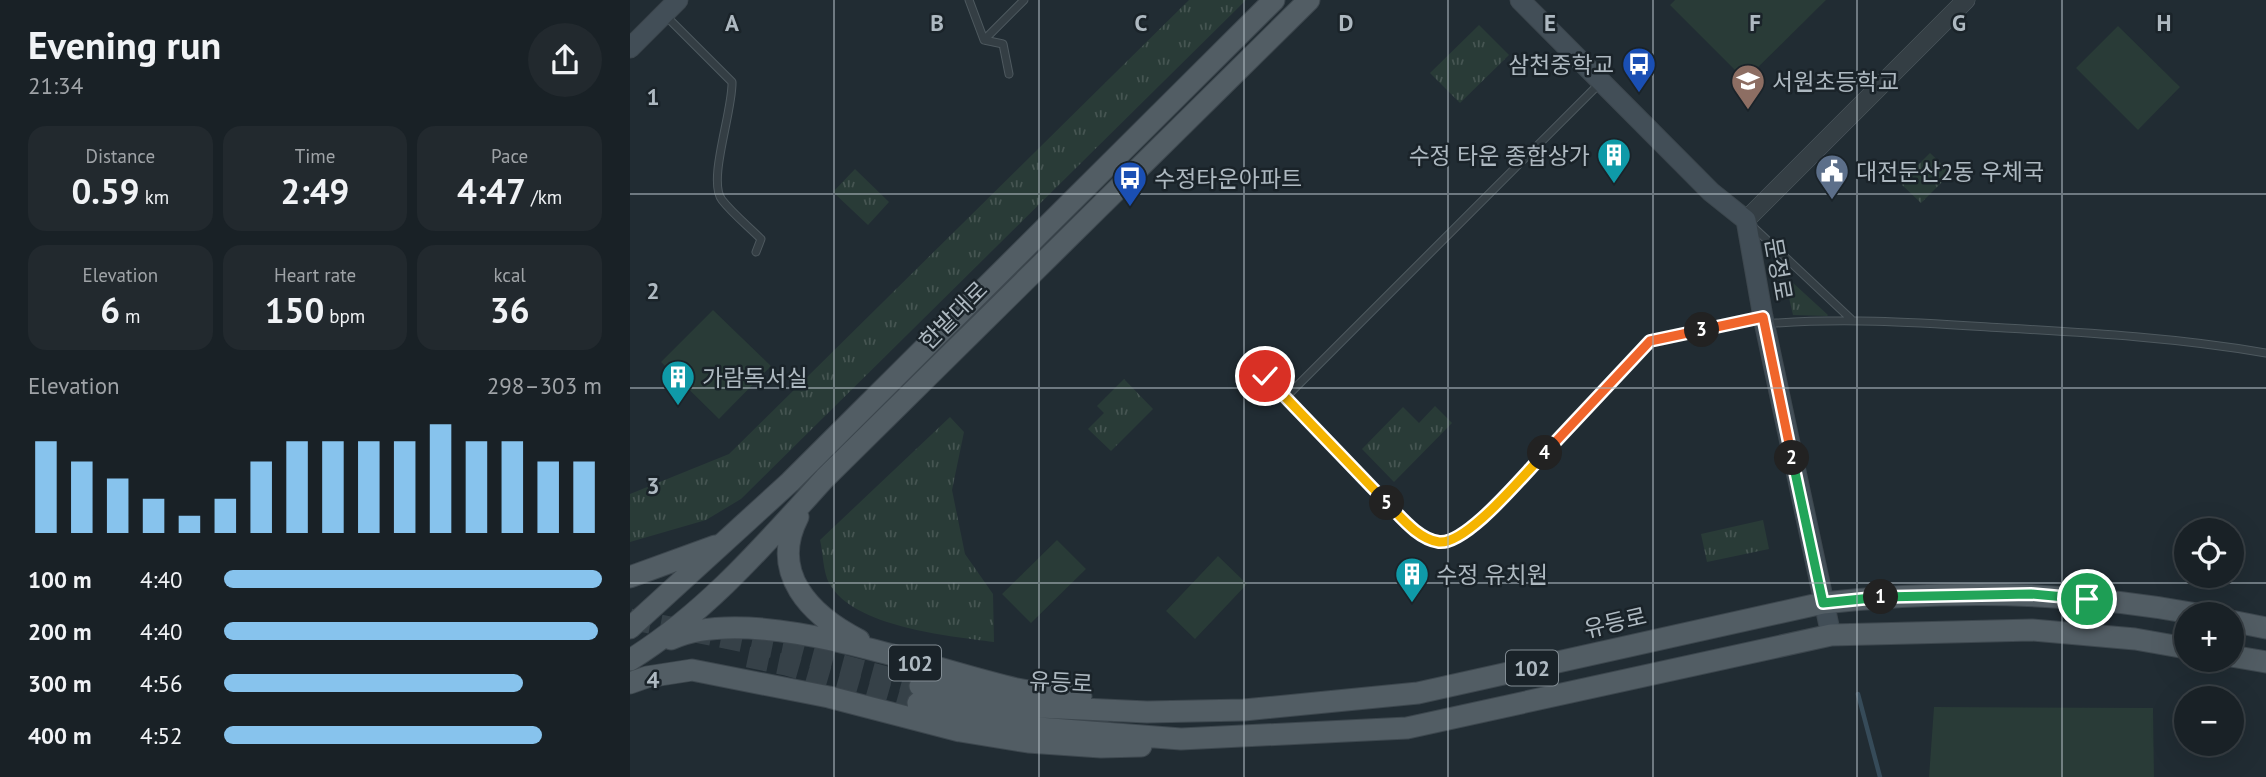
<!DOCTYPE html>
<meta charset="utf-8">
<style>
:root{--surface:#192126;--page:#22292e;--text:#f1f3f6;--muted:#9fa3a7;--line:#373e43;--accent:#87c3ed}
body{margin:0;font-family:"PT Sans","Noto Sans KR",sans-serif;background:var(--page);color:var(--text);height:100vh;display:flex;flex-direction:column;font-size:26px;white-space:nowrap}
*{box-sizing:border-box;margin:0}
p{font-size:23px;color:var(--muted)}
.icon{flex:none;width:38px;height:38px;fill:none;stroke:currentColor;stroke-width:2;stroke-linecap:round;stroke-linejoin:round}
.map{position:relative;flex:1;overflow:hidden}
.details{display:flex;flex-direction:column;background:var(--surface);width:630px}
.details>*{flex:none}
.tools{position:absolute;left:1544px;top:518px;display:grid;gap:14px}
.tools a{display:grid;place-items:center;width:70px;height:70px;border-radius:50%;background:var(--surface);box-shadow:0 7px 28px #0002,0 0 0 2px var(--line);font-size:35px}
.pin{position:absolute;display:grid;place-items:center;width:60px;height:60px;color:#fff;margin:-30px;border:4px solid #fff;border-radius:50%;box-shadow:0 2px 7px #0007}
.km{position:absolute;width:35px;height:35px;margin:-18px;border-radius:50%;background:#222;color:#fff;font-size:19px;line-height:35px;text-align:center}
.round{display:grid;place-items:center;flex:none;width:74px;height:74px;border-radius:37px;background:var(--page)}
.overview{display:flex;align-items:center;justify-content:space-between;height:119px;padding:0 28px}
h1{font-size:38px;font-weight:800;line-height:52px}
.stats{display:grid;grid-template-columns:repeat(3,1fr);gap:10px;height:119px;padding:7px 28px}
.stats div{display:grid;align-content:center;border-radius:18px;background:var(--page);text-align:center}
.stats b{font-size:35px;font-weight:800}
.stats small{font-size:19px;font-weight:400}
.stats p{font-size:19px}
.chart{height:196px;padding:14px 28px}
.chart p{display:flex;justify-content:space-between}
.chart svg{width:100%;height:126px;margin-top:7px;stroke:var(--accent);stroke-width:6}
ul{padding:0 28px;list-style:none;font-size:23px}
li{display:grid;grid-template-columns:112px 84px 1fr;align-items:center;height:52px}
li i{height:18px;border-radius:9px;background:var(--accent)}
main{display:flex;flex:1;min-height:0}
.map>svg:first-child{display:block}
.grass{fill:url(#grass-tufts)}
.garden{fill:#293b37}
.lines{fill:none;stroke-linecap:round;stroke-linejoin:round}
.stream{stroke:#364b59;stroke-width:4.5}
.primary-tunnel{stroke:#364148;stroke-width:21;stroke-dasharray:21 10;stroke-linecap:butt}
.service-casing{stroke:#4e595f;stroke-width:9}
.tertiary-casing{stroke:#4e595f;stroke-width:19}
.secondary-casing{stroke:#3d474e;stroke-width:21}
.primary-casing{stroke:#3d474e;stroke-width:23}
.service{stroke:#343e44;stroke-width:7}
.tertiary{stroke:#343e44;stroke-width:18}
.secondary{stroke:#424e57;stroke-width:19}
.primary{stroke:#525d64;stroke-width:21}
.split-1-casing{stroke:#fff;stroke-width:14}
.split-2-casing{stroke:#fff;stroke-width:14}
.split-3-casing{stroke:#fff;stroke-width:14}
.split-4-casing{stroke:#fff;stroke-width:14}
.split-5-casing{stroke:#fff;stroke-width:14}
.split-6-casing{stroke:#fff;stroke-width:14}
.split-1{stroke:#22a559;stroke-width:9}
.split-2{stroke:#22a559;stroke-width:9}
.split-3{stroke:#f0652b;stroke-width:9}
.split-4{stroke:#f0652b;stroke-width:9}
.split-5{stroke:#f5b400;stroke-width:9}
.split-6{stroke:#f5b400;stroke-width:9}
.grid{fill:none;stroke:#aeb9c1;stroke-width:2;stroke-opacity:0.55}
.labels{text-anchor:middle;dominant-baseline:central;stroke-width:5;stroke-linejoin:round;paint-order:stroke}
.shield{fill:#1a2329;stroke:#828c93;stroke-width:2}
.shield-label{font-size:21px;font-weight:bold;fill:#aeb9c1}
.poi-label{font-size:23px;fill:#aeb9c1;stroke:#1a2329;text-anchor:start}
.street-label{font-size:23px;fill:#aeb9c1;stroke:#1a2329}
.grid-label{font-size:23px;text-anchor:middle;font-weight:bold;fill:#aeb9c1;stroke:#1a2329;stroke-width:5;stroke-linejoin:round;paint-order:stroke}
</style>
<main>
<section class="details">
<div class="overview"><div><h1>Evening run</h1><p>21:34</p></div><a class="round"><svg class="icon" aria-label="share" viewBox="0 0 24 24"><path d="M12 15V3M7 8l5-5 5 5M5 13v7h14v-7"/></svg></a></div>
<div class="stats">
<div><p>Distance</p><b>0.59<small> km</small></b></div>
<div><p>Time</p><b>2:49</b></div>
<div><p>Pace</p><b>4:47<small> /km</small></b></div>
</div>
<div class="stats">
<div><p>Elevation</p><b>6<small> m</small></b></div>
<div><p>Heart rate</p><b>150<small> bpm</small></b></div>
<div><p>kcal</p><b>36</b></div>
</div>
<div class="chart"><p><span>Elevation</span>298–303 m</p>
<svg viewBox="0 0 160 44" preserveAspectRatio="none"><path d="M5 44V12M15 44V19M25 44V25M35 44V32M45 44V38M55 44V32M65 44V19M75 44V12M85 44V12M95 44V12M105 44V12M115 44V6M125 44V12M135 44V12M145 44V19M155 44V19"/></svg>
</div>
<ul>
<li><b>100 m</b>4:40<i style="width:100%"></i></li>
<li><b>200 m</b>4:40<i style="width:99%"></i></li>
<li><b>300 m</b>4:56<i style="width:79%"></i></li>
<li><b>400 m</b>4:52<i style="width:84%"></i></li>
</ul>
</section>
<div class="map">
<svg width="1636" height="777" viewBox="0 0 1636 777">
<defs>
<pattern id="grass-tufts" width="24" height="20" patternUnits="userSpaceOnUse" patternTransform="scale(1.75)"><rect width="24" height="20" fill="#293b37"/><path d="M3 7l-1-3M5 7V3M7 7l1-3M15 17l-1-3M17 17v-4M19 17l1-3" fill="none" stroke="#465552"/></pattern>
</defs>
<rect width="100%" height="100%" fill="#212c33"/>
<path class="grass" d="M559 0H616L111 499 76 520 0 542V494L99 454Z
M849 25 879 55 830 103 800 73Z
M1300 153 1321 173 1291 203 1270 183Z
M225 169 259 202 238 225 203 192Z
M1162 282 1198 315 1197 316 1163 315 1159 298Z
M494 379 523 409 481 451 458 429 474 413 467 406Z
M805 406 822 423 764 482 732 449 773 407 789 423Z
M320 417 334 432 322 490 335 554 363 594 364 642C318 636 223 627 199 583 193 572 193 552 190 540Z
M1133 520 1139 549 1077 562 1071 534Z"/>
<path class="garden" d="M1045 0H1196L1115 80 1040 5Z
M1488 26 1550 87 1508 130 1446 68Z
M83 310 141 366 89 419 31 362Z
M427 540 456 569 401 623 372 594Z
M588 556 617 584 565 639 536 611Z
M1304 707 1523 708 1524 777H1299Z"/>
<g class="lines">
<path class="stream" d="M1228 694 1250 777"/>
<path class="primary-tunnel" d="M0 619 160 651 290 686
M118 657 156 665 288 703"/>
<g class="service-casing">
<path id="service" d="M339 0 354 40 373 44 379 74
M35 15 102 82C103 111 77 181 92 200 103 214 118 226 131 239L126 252
M354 40 394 0
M1121 225 1221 319
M1135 324C1216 317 1294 323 1375 328 1463 333 1549 338 1636 353
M635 376 656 397 971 82
M656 397 776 522C797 540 814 547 838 530L957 411 1020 341 1132 317"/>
</g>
<g class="tertiary-casing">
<path id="tertiary" d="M1116 220 1336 0"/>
</g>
<g class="secondary-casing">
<path id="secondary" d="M890 0 1081 192 1116 220 1133 317 1201 635
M0 48 48 0"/>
</g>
<g class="primary-casing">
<path id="primary" d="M168 517C139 573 180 615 229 640
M0 577 85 546
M1601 621 1636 628
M0 628 160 482 644 0
M41 639C124 601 298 669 387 689 408 694 430 694 451 696
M1601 656 1636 662
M0 660C77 612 135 544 195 478L679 0
M0 683 17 677 62 670 199 697 330 731 398 742 471 747 511 746
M290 686 388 706 517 712 614 710 788 693 1193 603C1317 590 1444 591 1567 614
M288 703 395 727 551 739 777 728 1201 635 1402 630 1505 639 1556 648"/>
</g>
<use href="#service" class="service"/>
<use href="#tertiary" class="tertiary"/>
<use href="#secondary" class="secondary"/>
<use href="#primary" class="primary"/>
</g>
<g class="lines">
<g class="split-1-casing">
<path id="split-1" d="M1251 597 1401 594 1457 599"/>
</g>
<g class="split-2-casing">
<path id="split-2" d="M1162 458 1193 603 1251 597"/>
</g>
<g class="split-3-casing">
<path id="split-3" d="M1072 330 1133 317 1162 458"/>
</g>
<g class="split-4-casing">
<path id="split-4" d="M915 453 1020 341 1072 330"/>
</g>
<g class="split-5-casing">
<path id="split-5" d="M757 503C771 517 788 539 809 542 837 545 894 474 915 453"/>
</g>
<g class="split-6-casing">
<path id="split-6" d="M635 376 757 503"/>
</g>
<use href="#split-1" class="split-1"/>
<use href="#split-2" class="split-2"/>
<use href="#split-3" class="split-3"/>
<use href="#split-4" class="split-4"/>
<use href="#split-5" class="split-5"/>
<use href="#split-6" class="split-6"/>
</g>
<path class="grid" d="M204 0V777M409 0V777M614 0V777M818 0V777M1023 0V777M1227 0V777M1432 0V777M0 194H1636M0 388H1636M0 583H1636"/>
<defs>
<g id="bus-pin" transform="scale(1.75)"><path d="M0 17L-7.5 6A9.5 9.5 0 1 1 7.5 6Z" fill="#1a4fb4" stroke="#1a2329"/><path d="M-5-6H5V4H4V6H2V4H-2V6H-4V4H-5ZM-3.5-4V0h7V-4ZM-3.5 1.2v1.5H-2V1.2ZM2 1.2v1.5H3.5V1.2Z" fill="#fff"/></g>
<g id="school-pin" transform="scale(1.75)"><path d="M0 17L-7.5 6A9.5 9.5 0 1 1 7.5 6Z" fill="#8d6e63" stroke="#1a2329"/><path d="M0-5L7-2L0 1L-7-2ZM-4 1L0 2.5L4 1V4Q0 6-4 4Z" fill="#fff"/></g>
<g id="building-pin" transform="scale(1.75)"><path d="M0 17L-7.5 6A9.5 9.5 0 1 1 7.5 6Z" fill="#0f9aa8" stroke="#1a2329"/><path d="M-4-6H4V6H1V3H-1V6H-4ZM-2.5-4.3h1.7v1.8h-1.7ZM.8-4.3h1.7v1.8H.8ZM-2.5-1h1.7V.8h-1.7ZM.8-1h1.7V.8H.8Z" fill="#fff"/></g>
<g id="civic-pin" transform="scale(1.75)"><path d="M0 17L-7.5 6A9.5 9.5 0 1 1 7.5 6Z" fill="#5c6f8a" stroke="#1a2329"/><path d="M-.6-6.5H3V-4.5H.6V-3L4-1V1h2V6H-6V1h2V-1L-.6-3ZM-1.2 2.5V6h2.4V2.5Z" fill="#fff"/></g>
</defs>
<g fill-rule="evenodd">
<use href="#bus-pin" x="1009" y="64"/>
<use href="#school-pin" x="1118" y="81"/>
<use href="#building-pin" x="984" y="155"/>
<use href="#civic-pin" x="1202" y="171"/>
<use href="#bus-pin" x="500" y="178"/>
<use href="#building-pin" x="48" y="377"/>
<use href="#building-pin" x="782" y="574"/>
</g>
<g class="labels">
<g class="shield">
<rect x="259" y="645.5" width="52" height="35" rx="5"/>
<rect x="876" y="650.5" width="52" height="35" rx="5"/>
</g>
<g class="shield-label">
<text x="285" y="663">102</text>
<text x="902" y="668">102</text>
</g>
<g class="poi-label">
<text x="984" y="64" text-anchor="end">삼천중학교</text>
<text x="1142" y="81">서원초등학교</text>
<text x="960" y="155" text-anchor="end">수정 타운 종합상가</text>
<text x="1226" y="171">대전둔산2동 우체국</text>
<text x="524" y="178">수정타운아파트</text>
<text x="72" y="377">가람독서실</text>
<text x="806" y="574">수정 유치원</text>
</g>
<g class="street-label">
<text transform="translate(1149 269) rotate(80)">문정로</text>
<text transform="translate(323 315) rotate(-45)">한밭대로</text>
<text transform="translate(985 622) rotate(-13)">유등로</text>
<text transform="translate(431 682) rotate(3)">유등로</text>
</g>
</g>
<g class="grid-label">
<text x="102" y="31">A</text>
<text x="307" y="31">B</text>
<text x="511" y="31">C</text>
<text x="716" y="31">D</text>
<text x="920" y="31">E</text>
<text x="1125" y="31">F</text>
<text x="1329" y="31">G</text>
<text x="1534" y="31">H</text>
<text x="23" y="105">1</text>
<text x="23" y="299">2</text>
<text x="23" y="494">3</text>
<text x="23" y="688">4</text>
</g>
</svg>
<div class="tools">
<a><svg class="icon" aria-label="locate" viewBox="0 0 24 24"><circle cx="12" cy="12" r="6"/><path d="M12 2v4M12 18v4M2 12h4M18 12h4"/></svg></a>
<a>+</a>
<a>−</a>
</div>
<div class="pin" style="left:1457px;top:599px;background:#1e9e55"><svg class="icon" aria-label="arrive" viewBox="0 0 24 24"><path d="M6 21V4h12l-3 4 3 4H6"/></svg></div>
<div class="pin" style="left:635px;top:376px;background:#d93025"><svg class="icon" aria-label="check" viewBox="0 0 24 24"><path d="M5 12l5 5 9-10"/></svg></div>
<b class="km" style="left:1251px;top:597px">1</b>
<b class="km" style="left:1162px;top:458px">2</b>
<b class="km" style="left:1072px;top:330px">3</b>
<b class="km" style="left:915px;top:453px">4</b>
<b class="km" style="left:757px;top:503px">5</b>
</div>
</main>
